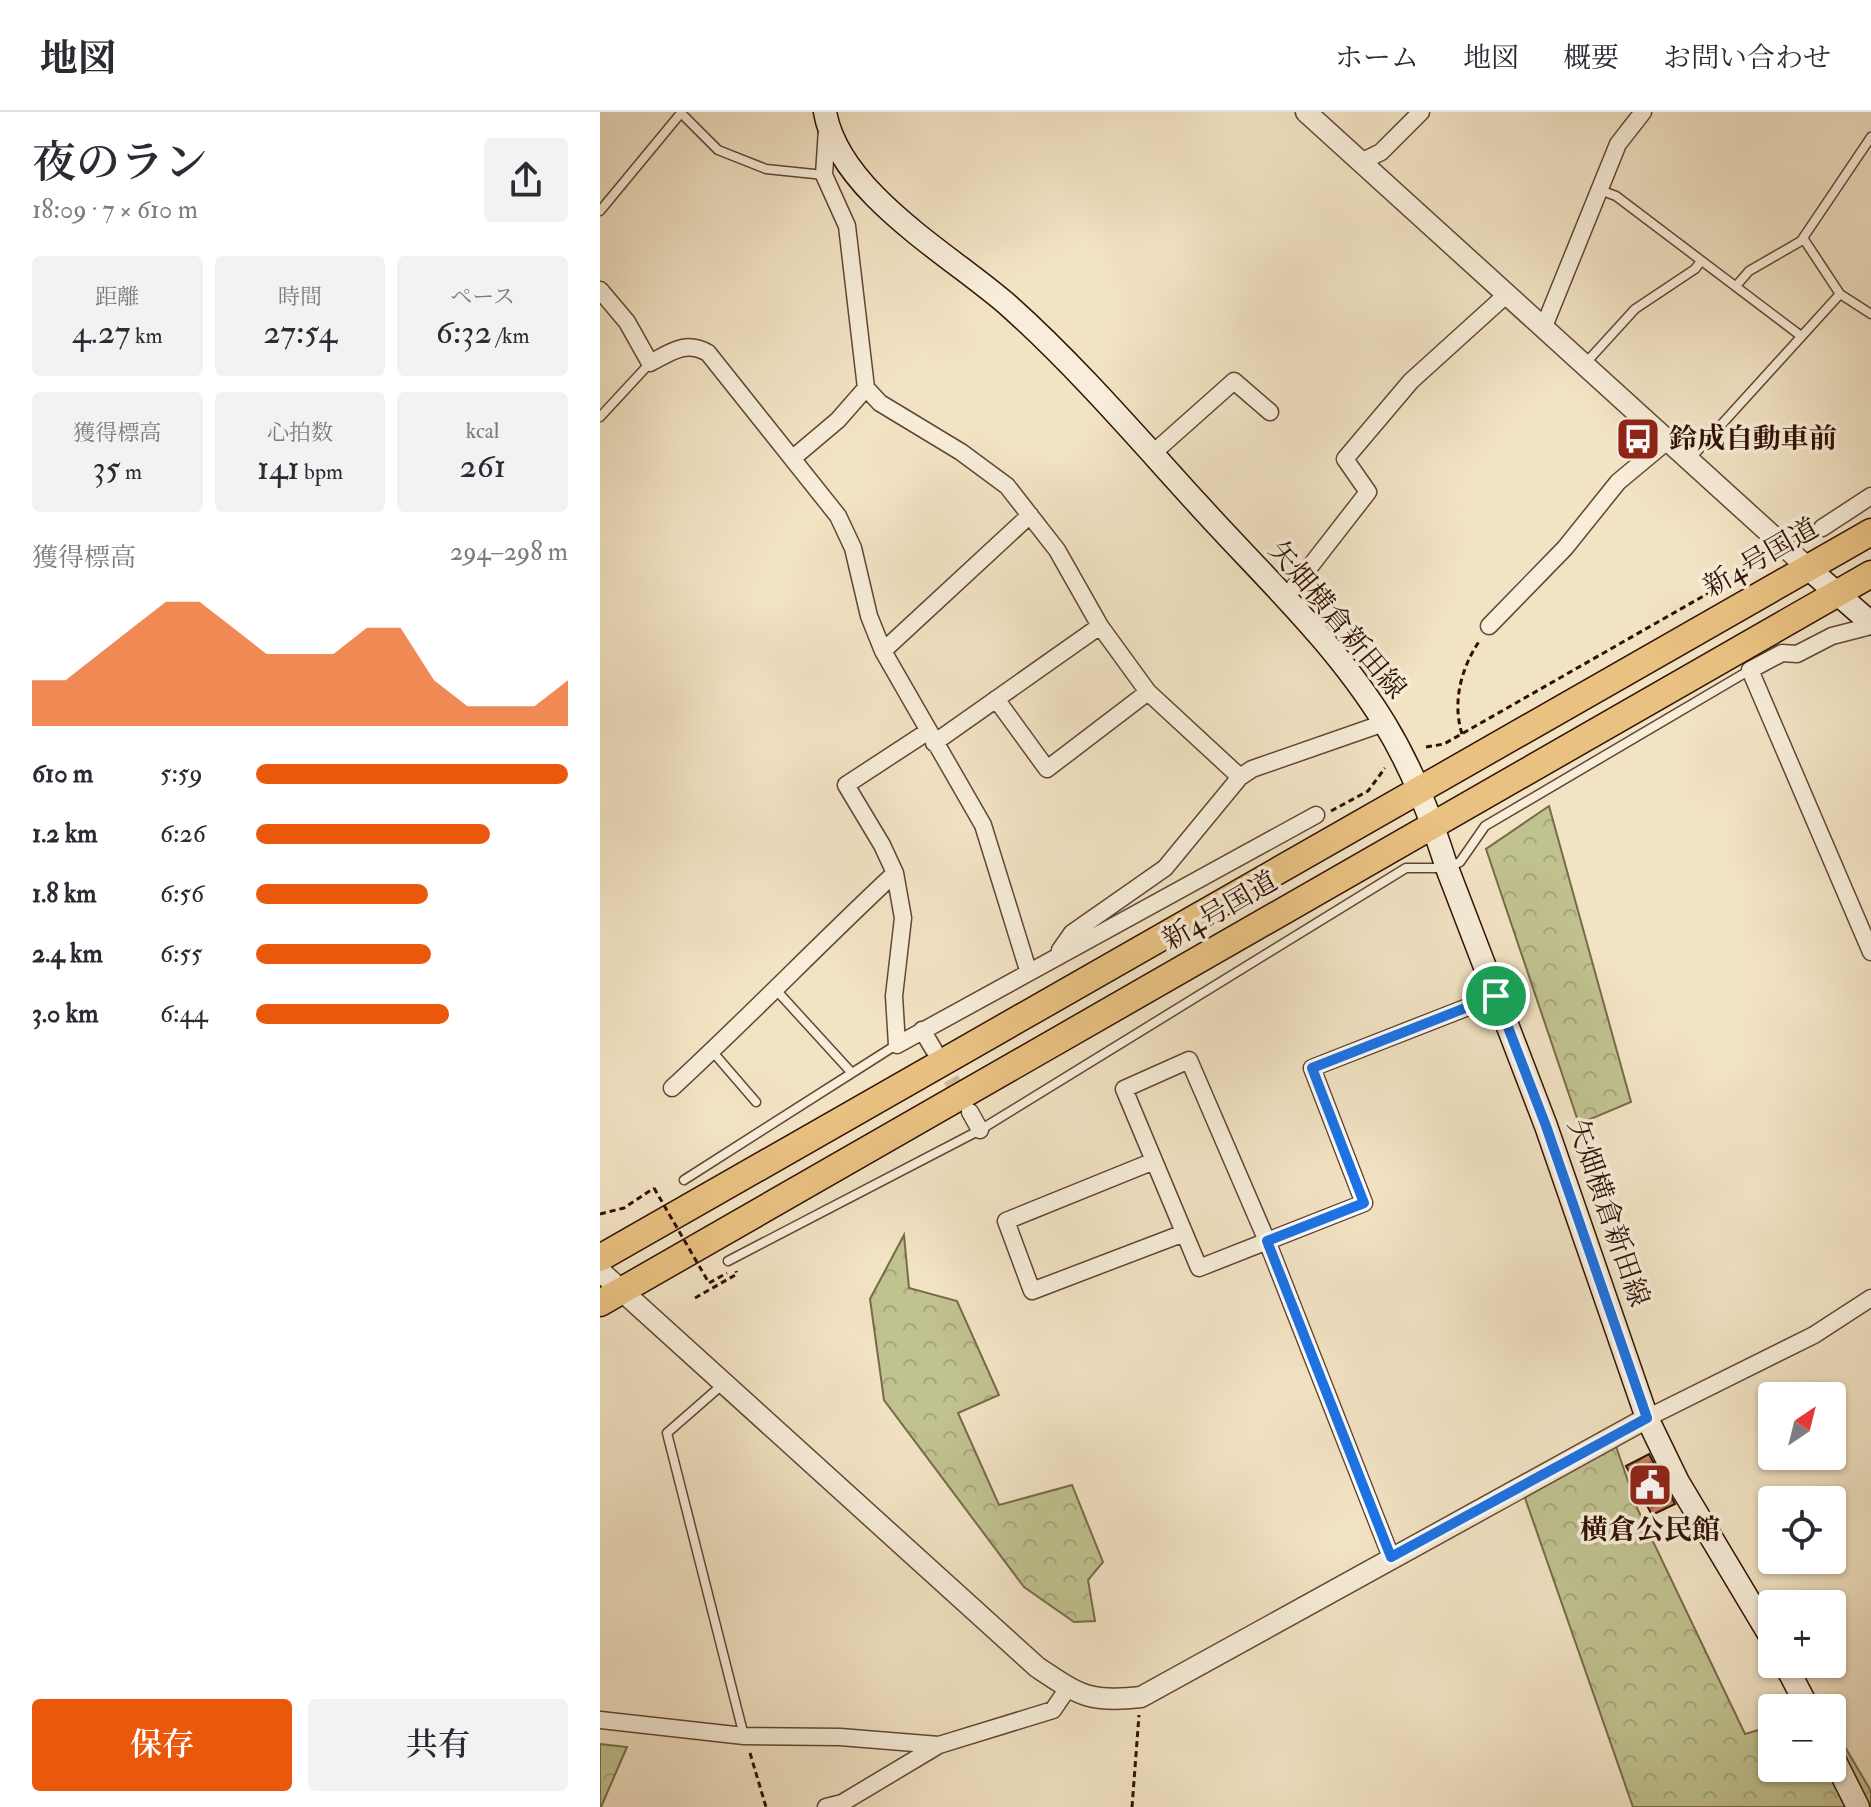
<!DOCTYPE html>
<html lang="ja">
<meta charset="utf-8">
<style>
:root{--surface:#fff;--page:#f2f2f3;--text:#2b2b33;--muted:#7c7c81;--line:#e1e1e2;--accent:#ea580c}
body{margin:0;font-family:"IM FELL Double Pica","Noto Serif JP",serif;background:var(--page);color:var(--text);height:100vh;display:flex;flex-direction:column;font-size:30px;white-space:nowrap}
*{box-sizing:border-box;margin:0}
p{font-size:26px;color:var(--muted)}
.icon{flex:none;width:44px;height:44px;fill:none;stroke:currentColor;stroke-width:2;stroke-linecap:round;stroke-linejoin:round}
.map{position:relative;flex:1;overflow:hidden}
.panel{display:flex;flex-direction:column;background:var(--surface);width:600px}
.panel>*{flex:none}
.needle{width:52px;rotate:35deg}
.controls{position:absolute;left:1158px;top:1270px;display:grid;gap:16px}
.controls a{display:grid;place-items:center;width:88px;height:88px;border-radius:8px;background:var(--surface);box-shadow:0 2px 6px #0004;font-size:40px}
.pin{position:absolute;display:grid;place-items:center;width:68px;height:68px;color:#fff;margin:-34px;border:4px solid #fff;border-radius:50%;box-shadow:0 2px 8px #0007}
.round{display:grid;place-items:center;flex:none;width:84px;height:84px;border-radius:8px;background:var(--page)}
.summary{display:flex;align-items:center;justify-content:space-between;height:136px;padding:0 32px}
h1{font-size:44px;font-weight:600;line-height:60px}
.figures{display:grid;grid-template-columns:repeat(3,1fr);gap:12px;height:136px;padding:8px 32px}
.figures div{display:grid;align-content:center;border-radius:8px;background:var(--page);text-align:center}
.figures b{font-size:34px;font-weight:600}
.figures small{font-size:22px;font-weight:400}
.figures p{font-size:22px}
.chart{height:224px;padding:16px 32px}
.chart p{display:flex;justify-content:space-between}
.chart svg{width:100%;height:144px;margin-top:8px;fill:var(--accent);opacity:.7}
.primary-button{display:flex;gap:16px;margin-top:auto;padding:16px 32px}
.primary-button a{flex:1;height:92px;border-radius:8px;background:var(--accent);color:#fff;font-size:32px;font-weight:600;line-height:92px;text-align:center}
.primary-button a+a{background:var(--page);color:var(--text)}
ul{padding:0 32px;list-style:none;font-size:26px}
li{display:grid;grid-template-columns:128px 96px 1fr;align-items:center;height:60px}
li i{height:20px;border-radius:10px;background:var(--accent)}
header{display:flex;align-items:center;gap:48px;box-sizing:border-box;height:112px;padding:0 40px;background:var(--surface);border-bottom:2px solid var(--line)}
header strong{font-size:38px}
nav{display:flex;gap:44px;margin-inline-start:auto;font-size:28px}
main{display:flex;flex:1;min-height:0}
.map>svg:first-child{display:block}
.forest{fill:url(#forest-crowns);stroke:#796a4a;stroke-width:2}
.building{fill:url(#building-hatch);stroke:#321104;stroke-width:2}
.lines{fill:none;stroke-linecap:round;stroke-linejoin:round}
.minor-tunnel{stroke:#ccb99e;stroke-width:16;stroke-dasharray:16 8;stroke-linecap:butt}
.service-casing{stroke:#624634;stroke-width:11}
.minor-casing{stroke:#624634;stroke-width:19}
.tertiary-casing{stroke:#624634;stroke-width:23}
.secondary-casing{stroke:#321104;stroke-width:25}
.trunk-casing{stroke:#321104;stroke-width:29}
.path{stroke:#321104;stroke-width:3;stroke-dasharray:6 4;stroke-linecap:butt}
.service{stroke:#f7edd9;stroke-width:8}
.minor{stroke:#f7edd9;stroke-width:16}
.tertiary{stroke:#f7edd9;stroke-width:20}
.secondary{stroke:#f7edd9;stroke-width:22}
.trunk{stroke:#e9c282;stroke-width:26}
.path-bridge{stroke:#321104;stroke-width:3;stroke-dasharray:6 4;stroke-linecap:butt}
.route-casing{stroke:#fff;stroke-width:16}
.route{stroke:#1a73e8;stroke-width:10}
.labels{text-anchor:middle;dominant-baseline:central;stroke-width:7;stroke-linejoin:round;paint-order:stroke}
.poi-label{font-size:28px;font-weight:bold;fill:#321104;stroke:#f7edd9;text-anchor:start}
.street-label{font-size:28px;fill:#321104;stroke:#f7edd9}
</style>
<header>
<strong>地図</strong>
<nav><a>ホーム</a><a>地図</a><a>概要</a><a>お問い合わせ</a></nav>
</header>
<main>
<section class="panel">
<div class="summary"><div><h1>夜のラン</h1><p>18:09 · 7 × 610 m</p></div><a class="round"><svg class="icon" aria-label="share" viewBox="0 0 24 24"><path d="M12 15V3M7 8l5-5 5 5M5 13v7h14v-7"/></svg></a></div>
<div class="figures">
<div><p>距離</p><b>4.27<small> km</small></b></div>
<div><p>時間</p><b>27:54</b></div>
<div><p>ペース</p><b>6:32<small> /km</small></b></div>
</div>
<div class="figures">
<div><p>獲得標高</p><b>35<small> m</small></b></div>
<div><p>心拍数</p><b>141<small> bpm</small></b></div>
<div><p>kcal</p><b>261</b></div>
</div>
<div class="chart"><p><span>獲得標高</span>294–298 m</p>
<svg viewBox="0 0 160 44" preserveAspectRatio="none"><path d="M0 44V30L10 30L20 22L30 14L40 6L50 6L60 14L70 22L80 22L90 22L100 14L110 14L120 30L130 38L140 38L150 38L160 30V44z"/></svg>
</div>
<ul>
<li><b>610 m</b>5:59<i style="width:100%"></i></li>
<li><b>1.2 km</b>6:26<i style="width:75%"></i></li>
<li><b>1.8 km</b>6:56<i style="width:55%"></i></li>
<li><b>2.4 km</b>6:55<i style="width:56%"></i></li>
<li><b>3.0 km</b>6:44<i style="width:62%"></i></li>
</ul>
<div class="primary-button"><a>保存</a><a>共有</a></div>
</section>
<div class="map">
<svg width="1271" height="1695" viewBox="0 0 1271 1695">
<defs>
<pattern id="forest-crowns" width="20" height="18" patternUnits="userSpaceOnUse" patternTransform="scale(2)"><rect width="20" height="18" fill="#c0c290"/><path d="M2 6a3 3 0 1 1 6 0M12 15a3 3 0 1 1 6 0" fill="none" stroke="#a5a67b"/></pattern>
<pattern id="building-hatch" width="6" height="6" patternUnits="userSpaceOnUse" patternTransform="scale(2)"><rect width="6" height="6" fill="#c8825e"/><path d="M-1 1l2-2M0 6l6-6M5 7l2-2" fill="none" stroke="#a3694b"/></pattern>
</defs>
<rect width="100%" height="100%" fill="#f2e3c4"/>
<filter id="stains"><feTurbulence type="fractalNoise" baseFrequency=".0025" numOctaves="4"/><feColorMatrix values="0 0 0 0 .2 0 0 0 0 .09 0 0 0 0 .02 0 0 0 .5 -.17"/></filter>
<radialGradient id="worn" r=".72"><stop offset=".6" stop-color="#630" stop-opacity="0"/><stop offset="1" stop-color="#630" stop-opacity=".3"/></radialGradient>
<path class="forest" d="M949 694 1031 990 979 1012 886 737Z
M304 1123 309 1176 357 1189 399 1283 358 1301 399 1393 472 1373 503 1450 488 1468 495 1509 474 1510 424 1475 284 1288 270 1187Z
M1010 1317 1038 1398 1145 1622 1172 1614V1656H1232V1613L1271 1679V1695H1033L918 1366Z
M0 1632 27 1635 1 1695H0Z"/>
<path class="building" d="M1049 1342 1075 1392 1052 1403 1026 1354Z"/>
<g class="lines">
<path class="minor-tunnel" d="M339 946 365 992"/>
<g class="service-casing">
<path id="service" d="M1000 78 1016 84 1201 224
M0 99 81 1 118 38 166 57 224 63
M1203 126 1240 182
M1136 174 1149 159 1201 129 1271 25
M983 254 1035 197 1095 157 1101 149
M0 305 50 251
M1091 346 1240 182 1271 202
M177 879 251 960
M112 939 156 990
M84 1068 296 933
M128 1149 380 1018 806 756H847L860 750 885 714 1150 558
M122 1273 67 1321 144 1624"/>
</g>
<g class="minor-casing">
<path id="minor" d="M227 17 224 63 247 114 266 276
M761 50 781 40 821 0
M0 178 27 210 50 251C71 240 86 228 108 241L238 404 253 436 269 504 283 539 383 713 428 858
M943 217 1018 32 1043 0
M552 342 634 269 670 300
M193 346 238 308 266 276 280 291 361 340 407 374 457 438 500 514 548 580 640 665
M1222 416 1271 384
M684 488 768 380 745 347 811 269 906 183
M889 514 965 436 1018 370 1066 330
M1271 514 1232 524 1197 542 1182 541 1150 558 1271 840
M283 539 430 403
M396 587 447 657 548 580
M327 620 246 673 282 733 295 761 303 806 294 884 297 933 716 703
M334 631 500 514
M460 838 472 821 565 756 640 665 652 657 784 611
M322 918 334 938
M72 976C148 906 219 832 295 761
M370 1000 380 1018
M554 1049 406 1109 432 1179 584 1121
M1047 1306 1214 1223 1271 1186
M791 1445 667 1129 589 948 524 977 599 1156 764 1091 712 956 896 884
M0 1608 144 1624 240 1625 339 1633
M226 1695 242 1691 339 1633 453 1598 468 1576"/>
</g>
<g class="tertiary-casing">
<path id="tertiary" d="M706 0 1208 456
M0 1159 437 1555C479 1583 489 1591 541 1585L1047 1306"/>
</g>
<g class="secondary-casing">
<path id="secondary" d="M225 0C239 81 351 143 409 194 476 254 536 324 597 391 661 462 735 530 785 612 813 658 831 706 847 756L946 1014 1047 1306 1078 1370 1172 1527
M1208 456 1271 511
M1185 1552 1208 1596
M1232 1643 1258 1695"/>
</g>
<g class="trunk-casing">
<path id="trunk" d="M0 1146 1271 420
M0 1191 1271 462"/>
</g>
<path class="path" d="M862 622C852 590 861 556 880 528
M826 635 844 632 1128 470 1145 458 1151 442
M731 699 768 679 785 656
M0 1102 24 1096 54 1076
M109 1171 127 1161
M95 1186 137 1162 136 1159
M150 1641 166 1695
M532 1695 539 1603"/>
<use href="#service" class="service"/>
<use href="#minor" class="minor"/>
<use href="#tertiary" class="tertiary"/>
<use href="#secondary" class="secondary"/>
<use href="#trunk" class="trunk"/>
<path class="path-bridge" d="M54 1076 109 1171"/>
</g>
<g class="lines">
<g class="route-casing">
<path id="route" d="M896 884 946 1014 1047 1306 791 1445 667 1129 764 1091 712 956Z"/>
</g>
<use href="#route" class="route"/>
</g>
<defs>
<g id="bus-square" transform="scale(2.3)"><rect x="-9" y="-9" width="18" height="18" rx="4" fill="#8f2418" stroke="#f7edd9"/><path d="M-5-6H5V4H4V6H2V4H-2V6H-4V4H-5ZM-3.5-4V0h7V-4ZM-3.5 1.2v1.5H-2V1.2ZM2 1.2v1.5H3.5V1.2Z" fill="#fff"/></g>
<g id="civic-square" transform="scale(2.3)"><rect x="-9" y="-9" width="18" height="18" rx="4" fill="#8f2418" stroke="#f7edd9"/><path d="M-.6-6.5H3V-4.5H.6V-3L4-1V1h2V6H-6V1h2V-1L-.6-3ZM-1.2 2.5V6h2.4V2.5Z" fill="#fff"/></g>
</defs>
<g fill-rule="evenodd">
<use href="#bus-square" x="1038" y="327"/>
<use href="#civic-square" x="1050" y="1373"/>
</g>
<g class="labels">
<g class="poi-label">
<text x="1069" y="327">鈴成自動車前</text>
<text x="1050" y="1418" text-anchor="middle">横倉公民館</text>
</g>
<g class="street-label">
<text transform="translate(1161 446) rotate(-30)">新4号国道</text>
<text transform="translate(737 508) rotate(50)">矢畑横倉新田線</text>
<text transform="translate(620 799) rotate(-30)">新4号国道</text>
<text transform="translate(1008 1101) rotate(71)">矢畑横倉新田線</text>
</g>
</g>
<rect width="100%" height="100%" filter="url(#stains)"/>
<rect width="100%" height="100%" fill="url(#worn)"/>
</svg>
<div class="controls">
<a><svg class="needle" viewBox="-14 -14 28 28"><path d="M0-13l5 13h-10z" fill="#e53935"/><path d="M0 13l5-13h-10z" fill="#7c7c81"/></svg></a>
<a><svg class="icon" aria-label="locate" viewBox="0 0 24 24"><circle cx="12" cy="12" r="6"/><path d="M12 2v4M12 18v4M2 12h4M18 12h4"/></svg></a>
<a>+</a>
<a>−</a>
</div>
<div class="pin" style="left:896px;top:884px;background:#1e9e55"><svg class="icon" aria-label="arrive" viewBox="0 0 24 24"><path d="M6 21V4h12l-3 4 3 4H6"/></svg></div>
</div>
</main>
